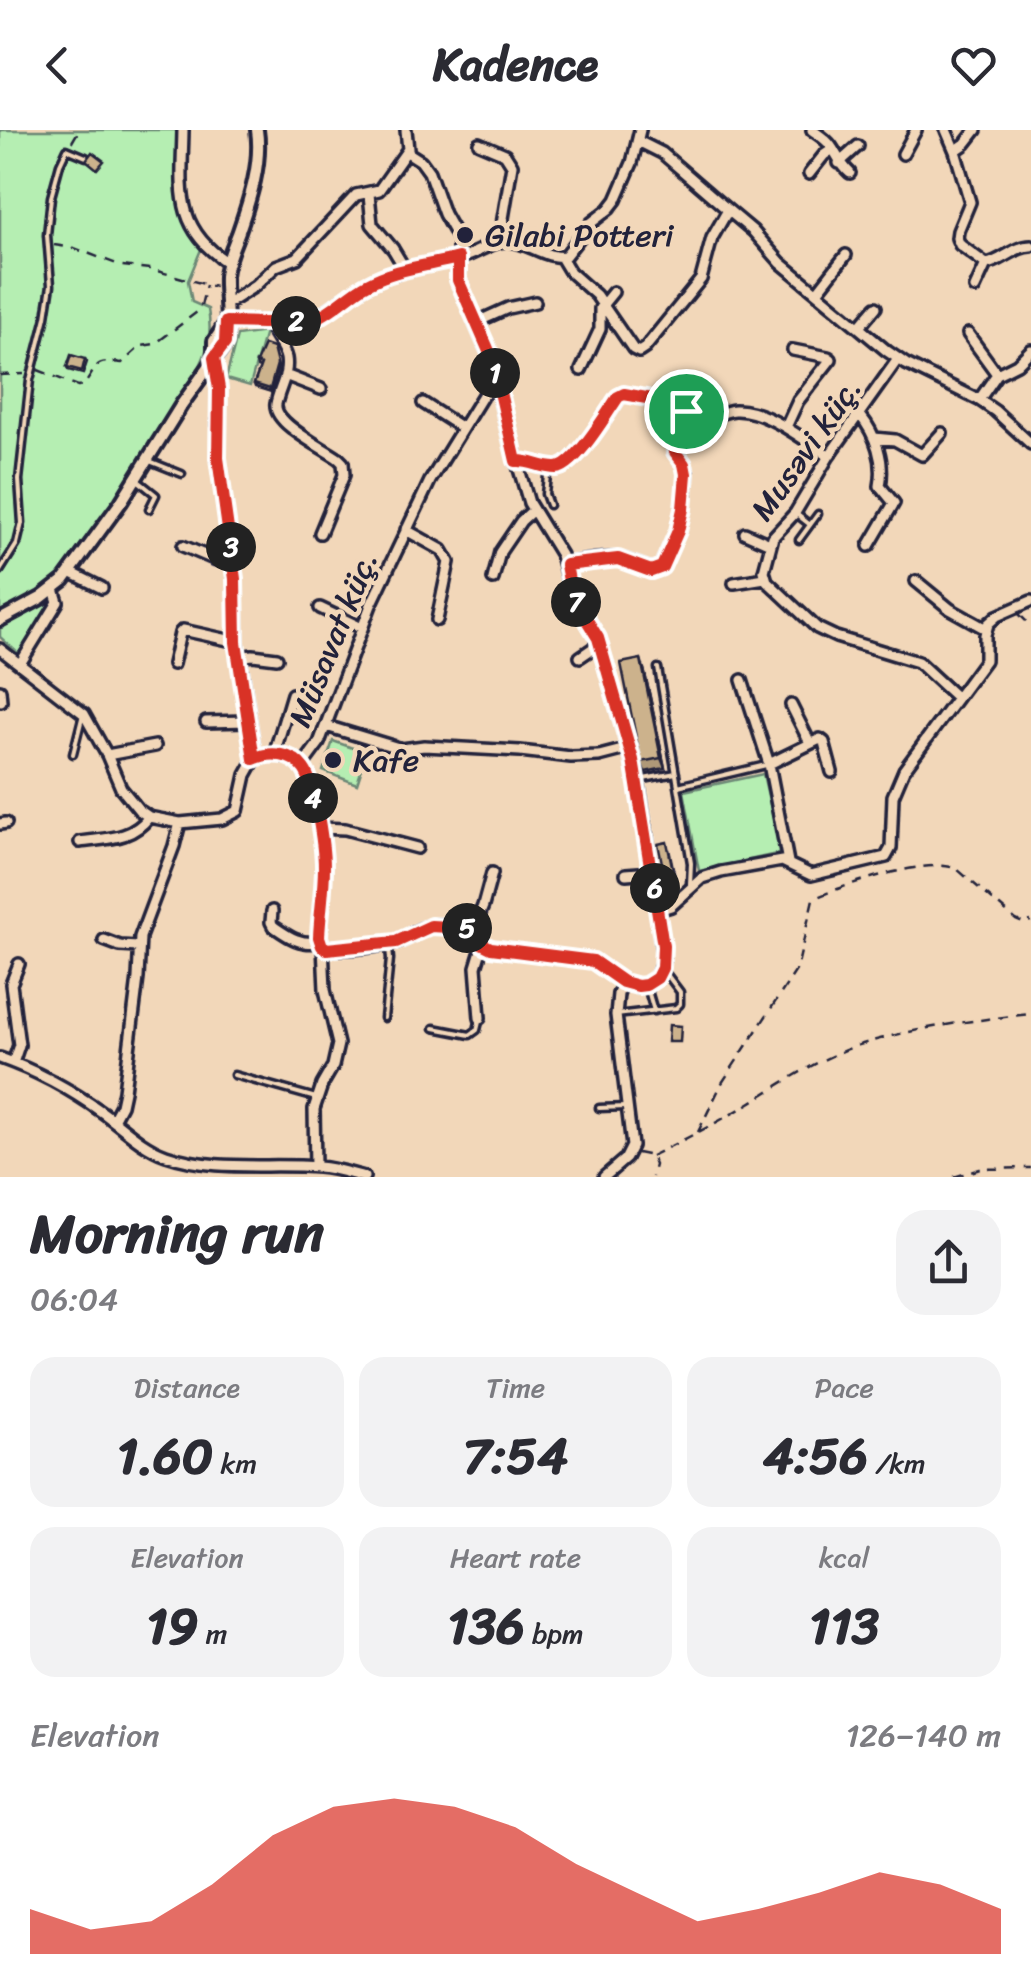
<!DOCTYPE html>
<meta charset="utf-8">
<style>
:root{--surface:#fff;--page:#f2f2f3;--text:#2b2b33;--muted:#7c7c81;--accent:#d93025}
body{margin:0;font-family:Sriracha,sans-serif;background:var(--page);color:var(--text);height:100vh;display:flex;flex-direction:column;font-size:38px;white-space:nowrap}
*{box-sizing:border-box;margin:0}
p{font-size:32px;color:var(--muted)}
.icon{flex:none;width:55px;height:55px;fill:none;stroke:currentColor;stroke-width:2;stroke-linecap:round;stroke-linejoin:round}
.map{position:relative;height:1047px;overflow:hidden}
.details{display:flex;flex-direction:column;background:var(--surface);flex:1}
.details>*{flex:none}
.pin{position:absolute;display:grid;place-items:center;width:85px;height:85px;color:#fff;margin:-42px;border:5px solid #fff;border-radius:50%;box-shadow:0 2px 10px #0007}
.km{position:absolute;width:50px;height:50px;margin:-25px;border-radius:50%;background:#222;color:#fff;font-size:28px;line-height:50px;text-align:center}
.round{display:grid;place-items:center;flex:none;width:105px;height:105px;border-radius:30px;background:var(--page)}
.headline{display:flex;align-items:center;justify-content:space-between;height:170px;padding:0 30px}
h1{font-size:55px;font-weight:700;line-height:75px}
.stats{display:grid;grid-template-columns:repeat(3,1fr);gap:15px;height:170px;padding:10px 30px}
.stats div{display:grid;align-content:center;border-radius:25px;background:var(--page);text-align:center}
.stats b{font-size:50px;font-weight:700}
.stats small{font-size:28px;font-weight:400}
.stats p{font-size:28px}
.chart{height:280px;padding:20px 30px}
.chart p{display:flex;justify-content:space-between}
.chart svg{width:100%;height:180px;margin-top:10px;fill:var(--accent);opacity:.7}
header{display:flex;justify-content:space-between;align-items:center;height:130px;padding:0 30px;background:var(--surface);font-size:45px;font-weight:700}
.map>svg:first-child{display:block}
.green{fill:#b5eeb2;stroke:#6c8876;stroke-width:2.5}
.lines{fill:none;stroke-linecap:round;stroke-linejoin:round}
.service-casing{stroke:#22223b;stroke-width:11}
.minor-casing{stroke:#22223b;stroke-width:16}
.tertiary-casing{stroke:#22223b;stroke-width:18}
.path{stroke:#22223b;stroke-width:2.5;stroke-dasharray:10 8;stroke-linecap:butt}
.service{stroke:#f2d7b9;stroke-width:4}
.minor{stroke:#f2d7b9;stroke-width:9}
.tertiary{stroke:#f2d7b9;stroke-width:10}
.wall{fill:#af9978;stroke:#22223b;stroke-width:2.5}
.shaded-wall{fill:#8f7d62;stroke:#22223b;stroke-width:2.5}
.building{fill:#ccb28c;stroke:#22223b;stroke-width:2.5}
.route-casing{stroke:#fff;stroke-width:20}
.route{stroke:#d93025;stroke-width:12}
.poi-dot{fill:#22223b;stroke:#f2d7b9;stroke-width:4}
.labels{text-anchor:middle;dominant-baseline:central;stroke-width:9;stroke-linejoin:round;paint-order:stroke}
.poi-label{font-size:32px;fill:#22223b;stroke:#f2d7b9;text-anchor:start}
.street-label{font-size:32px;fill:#22223b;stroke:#f2d7b9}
</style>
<header><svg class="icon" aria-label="back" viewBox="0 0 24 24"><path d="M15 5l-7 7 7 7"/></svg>Kadence<svg class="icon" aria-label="heart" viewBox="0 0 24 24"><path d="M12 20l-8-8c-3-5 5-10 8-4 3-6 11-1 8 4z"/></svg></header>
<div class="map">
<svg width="1031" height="1047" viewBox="0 0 1031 1047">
<rect width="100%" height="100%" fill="#f2d7b9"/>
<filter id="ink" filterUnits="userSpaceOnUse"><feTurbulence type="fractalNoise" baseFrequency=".01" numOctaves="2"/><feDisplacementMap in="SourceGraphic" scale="20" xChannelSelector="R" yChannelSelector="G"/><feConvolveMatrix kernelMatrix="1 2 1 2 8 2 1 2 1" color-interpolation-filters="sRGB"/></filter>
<g filter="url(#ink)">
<path class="green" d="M0 0H178C180 45 172 80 202 117L188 151 192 172 208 179C212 204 209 219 197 242L116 372 60 448 52 455 0 486Z
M265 202 250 256 226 249 237 206Z
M49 469 53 475 20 525 0 507V496Z
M333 611 367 623 357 654 323 641Z
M763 644 781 723 699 741 684 661Z"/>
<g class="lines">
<g class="service-casing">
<path id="service" d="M147 330 182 344
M548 337 545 364 549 375
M136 349 156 365 149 379
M795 383 809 394
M799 410 818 384
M0 441 17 414 22 393 19 350 30 250 46 187 51 155 47 105 51 67 60 34 67 19 86 27
M658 538 691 733 690 754
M73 624 82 588
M638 650 676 643
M678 656 766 635
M647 857 654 881
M616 885 676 878 680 874V862L662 838
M384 888 390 829 389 818
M434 898 470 905 477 900 480 888
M234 945 316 968
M599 978 626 977"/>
</g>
<g class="minor-casing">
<path id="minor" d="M183 0C182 58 173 97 228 133
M812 0C819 5 826 9 831 16 838 26 840 34 850 43
M946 0 955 21 970 72 958 101 957 108 960 115 986 134C1002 132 1014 116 1031 116
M638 11 662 23 728 80 753 101 781 133 887 221 906 234 979 270 995 281 1031 314
M479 13 505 24 512 35 499 112
M955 21 965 14 976 0
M903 24 916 0
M839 33 858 16
M809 44 824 25 833 19
M369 64 372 94 393 119 405 139
M561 127 570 142 596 165 633 219 639 222 645 218 701 149 712 108 728 80
M975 158 986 134
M817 162 846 125
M228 173 255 156 276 136 297 128 356 65 379 60 408 19 406 0
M226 192C253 192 283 195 310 189 327 186 355 158 375 150 404 137 434 135 464 127 476 123 488 115 499 112 523 106 543 130 565 126L591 93 609 79 616 70 632 33 640 0
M269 192C272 206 283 214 286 228 289 245 279 258 276 274 273 294 324 318 339 329L343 333 344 345 320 403
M477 192 508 178 535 172
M859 197 876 177
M968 204 997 244
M898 229 829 326 795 383 773 407 764 441 767 451 817 498 836 507 918 532 957 568
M581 240 600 199V178L613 162
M285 245 321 259
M979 270 997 244 1017 234 1031 220
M423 273 462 298
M860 285C876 305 885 331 880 356L894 373 869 416
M786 297 798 271 831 229 828 227 793 220
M874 308 895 310 922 325 942 303
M516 331C530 331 542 338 556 338 575 338 607 283 619 267L625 264 658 271 700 285 704 289C714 287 723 281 735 280 766 279 804 310 829 326
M406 400 442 420 449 432 437 490
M745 403 770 414
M183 416 216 430 233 432
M566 435C583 431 606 426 623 430 638 433 648 444 661 437L678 401 683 379 687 343 684 334 675 322 686 281
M70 442 102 458
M493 449 500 422 521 391 533 380
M916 451 950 479 986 499
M734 453 765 448
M320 478 362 498
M0 519 84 584 107 625 121 658 139 680 149 687 180 693 222 689 238 681 246 645 255 629 237 512 235 449 218 328 219 259 214 229
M238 527 253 525 277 528
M580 527 599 514
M20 534 58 472 54 459
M173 534 180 503 183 500 237 512
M742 550 769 634 788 732
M0 560 1 571
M791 575 810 613
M206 592 248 591
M326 596 402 619 424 616 444 617 520 621 571 627 599 626 630 618
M274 624 292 564
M107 625 155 616
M255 629C270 621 293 623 304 639 313 653 323 711 324 729 325 755 319 781 319 807L323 816 325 860 338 914 333 936 322 955 314 979 315 1037
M769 634 820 609 824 612 832 642
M302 636 319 613 371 475 430 351 483 265 497 253
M0 694 6 693
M320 698 345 699 417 718
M80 712C108 708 131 710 149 687
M626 744 652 742
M658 780 671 776 702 748 721 742 782 731 811 745 886 727 891 718 893 666 904 640 985 530V505L988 494 997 486 1031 471
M272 781 271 792 273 796C289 807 299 815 320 812
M473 801 483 776 492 743
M104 810 120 816 138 817
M323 816C338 823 384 816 400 811 408 808 413 802 421 799 432 794 456 794 468 798 478 803 481 813 491 818L593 831 623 852 638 856 646 855 657 847 663 830 658 780 638 650 598 508 572 466 561 425 529 373 511 312 491 228 458 150V109L444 84 429 42 421 31 407 22
M480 888 476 837 483 814
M0 928C37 941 70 959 102 982 123 997 141 1016 166 1025 216 1042 267 1033 318 1037 334 1038 349 1043 364 1047
M13 933 19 915 11 854 19 834
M113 990 121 975 124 961 138 848 140 807 174 716 180 693
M604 1047 626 1028 632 1016 616 885 618 864 623 852"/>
</g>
<g class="tertiary-casing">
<path id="tertiary" d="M214 227V211L226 193
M0 490 41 468 64 450 121 372 182 274 223 217C231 194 224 169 225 146 226 131 234 115 239 101 250 69 262 33 257 0"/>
</g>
<path class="path" d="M72 12 79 0
M54 115 74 118 122 136 150 139 215 157
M38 240 78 256 84 255C100 234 92 230 122 233L141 216 155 214 197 182 201 176 206 155
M0 245 24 244
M1019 484 1031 496
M698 1002 722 953 797 839 813 769C840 756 930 726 957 739L1016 790 1023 793 1031 791
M637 1023 651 1026 655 1035 652 1047
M651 1026C681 1011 711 996 740 979 777 957 815 930 856 916 912 898 973 890 1031 884
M954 1047 980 1039 1031 1038"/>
<use href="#service" class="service"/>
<use href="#minor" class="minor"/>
<use href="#tertiary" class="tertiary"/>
</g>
<path class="wall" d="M85 229 87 232 83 244 68 240 67 237Z
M256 233 278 237 271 262 255 257 254 254 260 238 257 237Z
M644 539 665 638 645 642 641 632Z
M669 719 677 757 668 758 666 752Z"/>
<path class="shaded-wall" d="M273 218 278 237 271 262 270 259Z
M641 529 644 539 665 638 661 628Z"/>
<path class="building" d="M92 22 104 31 97 39 86 30Z
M264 215 273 218 277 234 270 259 254 254 261 235 256 233Z
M71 225 85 229 82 241 67 237Z
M641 529 661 628 641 632 621 533Z
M667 712 675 750 666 752 658 714Z
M669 895 681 896 680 912H668Z"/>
</g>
<g class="lines" filter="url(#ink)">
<g class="route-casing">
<path id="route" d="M458 128V150L492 228 516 331C530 330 542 338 556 338 575 338 607 283 618 267L624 264 658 270 686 281 675 322 684 334 686 344 683 379 678 401 662 437 651 441 618 429 566 435 572 466 598 508 633 630 663 816 662 838 657 848 646 855 638 856 623 852 593 831 491 818 483 814 472 801 467 798 431 796 396 812 327 819 322 816 319 807C320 783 324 760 324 737 324 717 315 654 304 639 293 623 270 621 254 629L236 512 235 449 218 328 219 259 214 228 225 213 226 192C250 192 291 196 314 189 331 183 350 163 367 154 396 138 427 136 458 128Z"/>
</g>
<use href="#route" class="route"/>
</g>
<g class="poi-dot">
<circle cx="465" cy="105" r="10"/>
<circle cx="333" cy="630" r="10"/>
</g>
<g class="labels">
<g class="poi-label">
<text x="485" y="105">Gilabi Potteri</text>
<text x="353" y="630">Kafe</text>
</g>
<g class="street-label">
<text transform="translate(806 319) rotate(-55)">Musəvi küç.</text>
<text transform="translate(333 509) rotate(-68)">Müsavat küç.</text>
</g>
</g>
</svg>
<div class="pin" style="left:686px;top:281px;background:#1e9e55"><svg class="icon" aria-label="arrive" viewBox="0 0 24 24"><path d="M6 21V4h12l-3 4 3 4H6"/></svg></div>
<b class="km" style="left:495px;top:243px">1</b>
<b class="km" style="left:296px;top:191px">2</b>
<b class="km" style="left:231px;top:417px">3</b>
<b class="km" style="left:313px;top:668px">4</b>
<b class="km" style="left:467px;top:798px">5</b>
<b class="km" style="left:655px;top:758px">6</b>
<b class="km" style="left:576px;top:472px">7</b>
</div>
<section class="details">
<div class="headline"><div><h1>Morning run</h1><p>06:04</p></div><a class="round"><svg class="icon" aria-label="share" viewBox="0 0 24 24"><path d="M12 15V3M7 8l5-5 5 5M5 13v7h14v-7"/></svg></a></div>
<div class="stats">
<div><p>Distance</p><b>1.60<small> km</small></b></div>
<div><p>Time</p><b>7:54</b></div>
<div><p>Pace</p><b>4:56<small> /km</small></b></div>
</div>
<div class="stats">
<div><p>Elevation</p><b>19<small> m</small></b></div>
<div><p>Heart rate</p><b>136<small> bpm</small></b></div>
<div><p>kcal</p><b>113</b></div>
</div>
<div class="chart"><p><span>Elevation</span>126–140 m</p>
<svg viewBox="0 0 160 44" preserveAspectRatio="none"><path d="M0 44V33L10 38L20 36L30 27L40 15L50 8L60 6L70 8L80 13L90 22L100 29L110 36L120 33L130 29L140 24L150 27L160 33V44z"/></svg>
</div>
</section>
